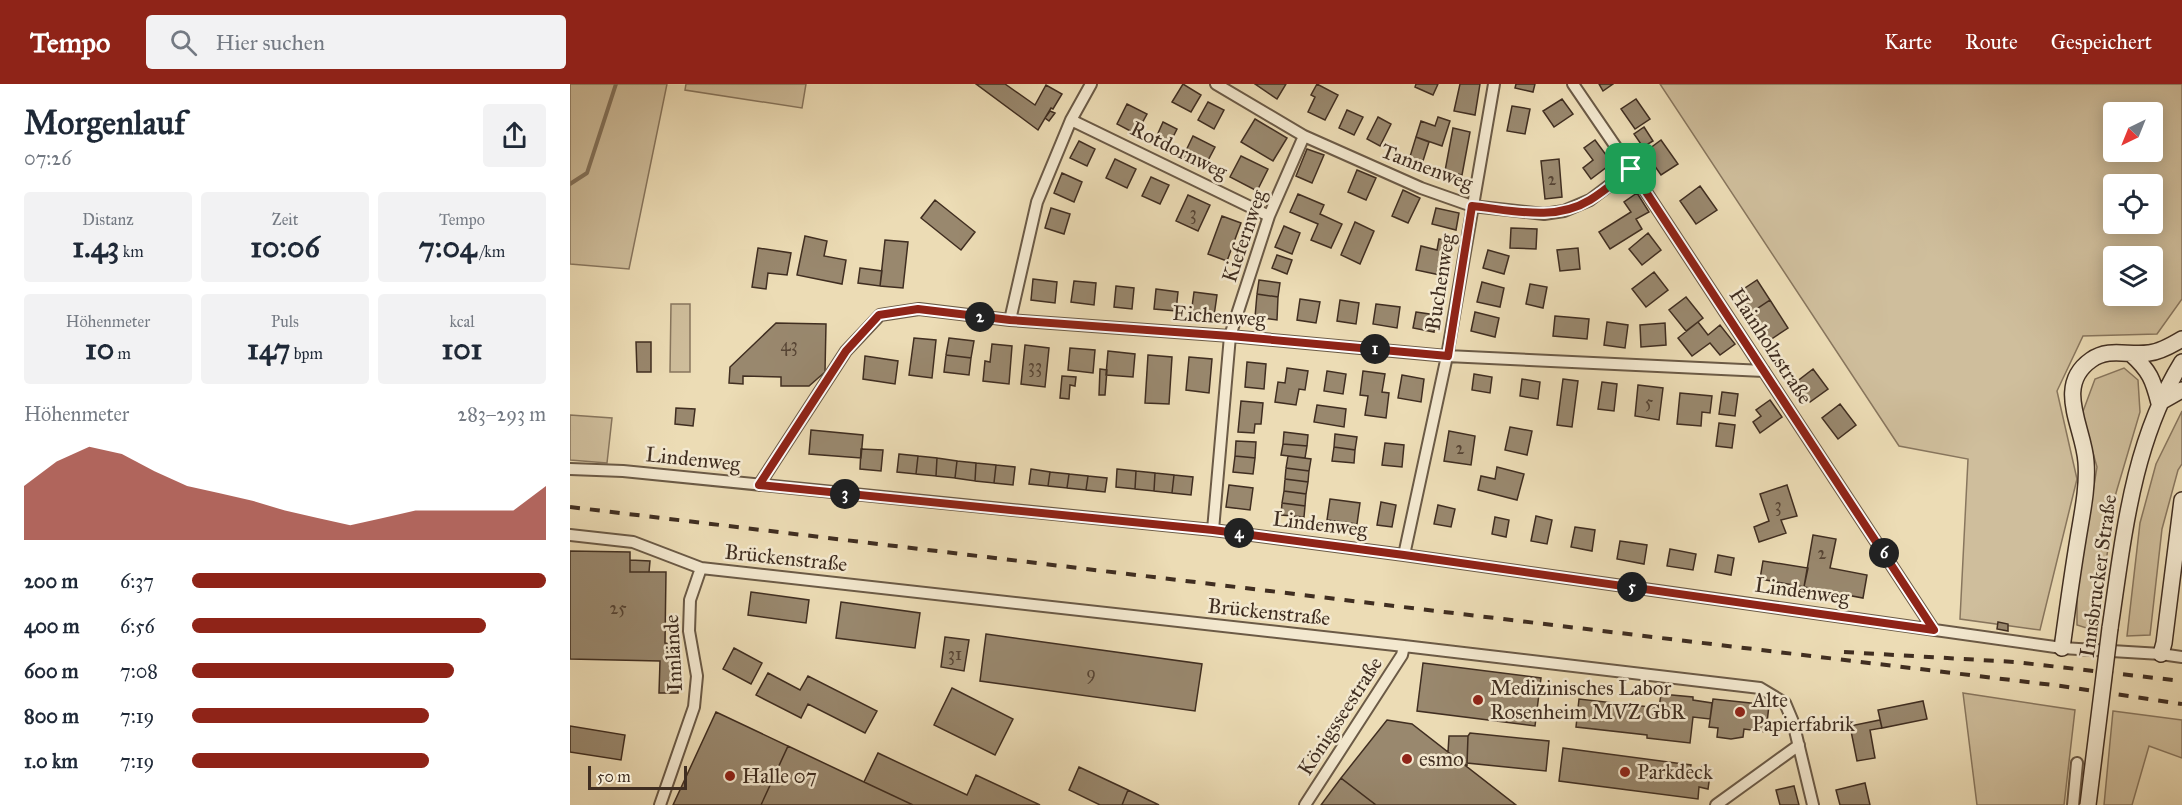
<!DOCTYPE html>
<html lang="de">
<meta charset="utf-8">
<style>
:root{--surface:#fff;--page:#f2f2f3;--text:#1f2937;--muted:#747a83;--accent:#8f2418}
body{margin:0;font-family:"IM FELL Great Primer",serif;background:var(--page);color:var(--text);height:100vh;display:flex;flex-direction:column;font-size:22px;white-space:nowrap}
*{box-sizing:border-box;margin:0}
p{font-size:20px;color:var(--muted)}
.icon{flex:none;width:33px;height:33px;fill:none;stroke:currentColor;stroke-width:2;stroke-linecap:round;stroke-linejoin:round}
.map{position:relative;flex:1;overflow:hidden}
.panel{display:flex;flex-direction:column;background:var(--surface);width:570px}
.panel>*{flex:none}
.needle{width:39px;rotate:223deg}
.controls{position:absolute;left:1533px;top:18px;display:grid;gap:12px}
.controls a{display:grid;place-items:center;width:60px;height:60px;border-radius:6px;background:var(--surface);box-shadow:0 3px 15px #0003;font-size:30px}
.scale{position:absolute;left:18px;bottom:15px;width:99px;box-sizing:border-box;padding-left:6px;border:3px solid #402e21;border-top:0;font-size:16px;line-height:21px;white-space:nowrap;color:#402e21;-webkit-text-stroke:4px #f3e8cf;paint-order:stroke}
.pin{position:absolute;display:grid;place-items:center;width:51px;height:51px;color:#fff;margin:-26px;border-radius:12px;box-shadow:0 3px 9px #0006}
.km{position:absolute;width:30px;height:30px;margin:-15px;border-radius:50%;background:#222;color:#fff;font-size:16px;line-height:30px;text-align:center}
.round{display:grid;place-items:center;flex:none;width:63px;height:63px;border-radius:6px;background:var(--page)}
.summary{display:flex;align-items:center;justify-content:space-between;height:102px;padding:0 24px}
h1{font-size:33px;font-weight:800;line-height:45px}
.metrics{display:grid;grid-template-columns:repeat(3,1fr);gap:9px;height:102px;padding:6px 24px}
.metrics div{display:grid;align-content:center;border-radius:6px;background:var(--page);text-align:center}
.metrics b{font-size:30px;font-weight:800}
.metrics small{font-size:16px;font-weight:400}
.metrics p{font-size:16px}
.chart{height:168px;padding:12px 24px}
.chart p{display:flex;justify-content:space-between}
.chart svg{width:100%;height:108px;margin-top:6px;fill:var(--accent);opacity:.7}
ul{padding:0 24px;list-style:none;font-size:20px}
li{display:grid;grid-template-columns:96px 72px 1fr;align-items:center;height:45px}
li i{height:15px;border-radius:8px;background:var(--accent)}
header{display:flex;align-items:center;gap:36px;box-sizing:border-box;height:84px;padding:0 30px;background:var(--accent);color:#fff}
header strong{font-size:28px}
nav{display:flex;gap:33px;margin-inline-start:auto;font-size:21px}
.search{width:420px;height:54px;background:var(--page);display:flex;align-items:center;gap:15px;box-sizing:border-box;padding:0 21px;border-radius:6px;color:var(--muted);font-size:22px}
main{display:flex;flex:1;min-height:0}
.map>svg:first-child{display:block}
.green{fill:#cfbe9c;stroke:#88765e;stroke-width:1.5;fill-rule:evenodd}
.lines{fill:none;stroke-linecap:round;stroke-linejoin:round}
.stream{stroke:#84735c;stroke-width:4}
.building{fill:#99886e;stroke:#402e21;stroke-width:1.5}
.minor-casing{stroke:#6b5a46;stroke-width:14}
.secondary-casing{stroke:#402e21;stroke-width:18}
.minor{stroke:#f3e8cf;stroke-width:10}
.secondary{stroke:#f3e8cf;stroke-width:15}
.rail{stroke:#402e21;stroke-width:4;stroke-dasharray:10 10;stroke-linecap:butt}
.secondary-bridge-casing{stroke:#402e21;stroke-width:18;stroke-linecap:butt}
.secondary-bridge{stroke:#f3e8cf;stroke-width:15}
.route-casing{stroke:#fff;stroke-width:12}
.route{stroke:#8f2418;stroke-width:8}
.poi-dot{fill:#8f2418;stroke:#f3e8cf;stroke-width:2}
.labels{text-anchor:middle;dominant-baseline:central;stroke-width:5;stroke-linejoin:round;paint-order:stroke}
.number-label{font-size:18px;fill:#564434}
.street-label{font-size:21px;fill:#402e21;stroke:#f3e8cf}
.poi-label{font-size:21px;fill:#402e21;stroke:#f3e8cf;text-anchor:start}
</style>
<header>
<strong>Tempo</strong>
<div class="search"><svg class="icon" aria-label="search" viewBox="0 0 24 24"><circle cx="10" cy="10" r="6"/><path d="M15 15l6 6"/></svg>Hier suchen</div>
<nav><a>Karte</a><a>Route</a><a>Gespeichert</a></nav>
</header>
<main>
<section class="panel">
<div class="summary"><div><h1>Morgenlauf</h1><p>07:26</p></div><a class="round"><svg class="icon" aria-label="share" viewBox="0 0 24 24"><path d="M12 15V3M7 8l5-5 5 5M5 13v7h14v-7"/></svg></a></div>
<div class="metrics">
<div><p>Distanz</p><b>1.43<small> km</small></b></div>
<div><p>Zeit</p><b>10:06</b></div>
<div><p>Tempo</p><b>7:04<small> /km</small></b></div>
</div>
<div class="metrics">
<div><p>Höhenmeter</p><b>10<small> m</small></b></div>
<div><p>Puls</p><b>147<small> bpm</small></b></div>
<div><p>kcal</p><b>101</b></div>
</div>
<div class="chart"><p><span>Höhenmeter</span>283–293 m</p>
<svg viewBox="0 0 160 44" preserveAspectRatio="none"><path d="M0 44V22L10 12L20 6L30 9L40 16L50 22L60 25L70 28L80 32L90 35L100 38L110 35L120 32L130 32L140 32L150 32L160 22V44z"/></svg>
</div>
<ul>
<li><b>200 m</b>6:37<i style="width:100%"></i></li>
<li><b>400 m</b>6:56<i style="width:83%"></i></li>
<li><b>600 m</b>7:08<i style="width:74%"></i></li>
<li><b>800 m</b>7:19<i style="width:67%"></i></li>
<li><b>1.0 km</b>7:19<i style="width:67%"></i></li>
</ul>
</section>
<div class="map">
<svg width="1612" height="721" viewBox="0 0 1612 721">
<rect width="100%" height="100%" fill="#ecdcb5"/>
<filter id="stains"><feTurbulence type="fractalNoise" baseFrequency=".00333" numOctaves="4"/><feColorMatrix values="0 0 0 0 .2 0 0 0 0 .09 0 0 0 0 .02 0 0 0 .5 -.17"/></filter>
<radialGradient id="worn" r=".72"><stop offset=".6" stop-color="#630" stop-opacity="0"/><stop offset="1" stop-color="#630" stop-opacity=".3"/></radialGradient>
<path class="green" d="M0 0H97L59 185 0 180Z
M116 0H236L232 24 115 6Z
M1090 0H1612V215L1587 250 1513 252 1487 307 1507 395 1470 546 1390 535 1398 375 1329 362ZM1544 28H1582V68H1544ZM1544 100H1582V140H1544ZM1544 172H1582V212H1544Z
M101 220H120V288H100Z
M1554 284 1568 296 1570 328 1546 409 1526 547 1507 541V505L1527 383 1512 330 1525 295Z
M1612 327V380L1608 386 1592 445 1580 551 1557 552 1570 439 1586 380Z
M0 331 42 334 37 379 0 376Z
M1393 609 1505 626 1494 721H1407Z
M1543 627 1612 636V674L1579 662 1562 721H1534Z"/>
<g class="lines">
<path class="stream" d="M0 100 17 89 46 0"/>
</g>
<path class="building" d="M406 0H435L465 21 476 1 492 10 483 25 481 24 468 46Z
M613 0 631 11 621 28 602 18Z
M685 0H716L707 15Z
M747 0 768 11 755 36 738 28 745 13 741 11Z
M846 0H868L863 11 845 3Z
M890 0H910L905 31 884 27Z
M946 0H965L963 8 945 4Z
M1029 0H1043L1033 7Z
M992 15 1003 30 984 43 973 27Z
M1066 15 1080 35 1065 45 1051 25Z
M638 18 654 26 644 45 628 36Z
M557 20 577 30 566 50 547 40Z
M942 22 960 25 955 50 937 47Z
M777 26 793 33 784 51 769 44Z
M480 27 485 29 479 37 475 34Z
M808 33 821 40 810 62 797 55Z
M868 33 880 37 872 62 846 53 851 37 865 42Z
M685 35 717 54 703 77 671 58Z
M593 38 607 45 598 63 585 56Z
M1074 43 1083 57 1073 63 1064 50Z
M883 44 900 48 892 91 875 87Z
M623 52 645 63 634 84 613 73Z
M846 53 859 58 852 80 839 76Z
M1025 56 1042 79 1021 95 1013 84 1023 76 1014 64Z
M1091 56 1108 80 1091 91 1075 68Z
M509 57 525 65 517 82 500 74Z
M737 65 754 71 742 99 726 92Z
M671 72 698 85 687 107 660 93Z
M545 75 566 85 557 104 536 94Z
M989 75 992 113 975 115 971 77Z
M787 86 806 94 796 116 778 108Z
M492 89 512 98 504 118 484 109Z
M581 93 599 101 590 120 572 112Z
M1130 102 1147 126 1126 140 1110 117Z
M833 106 850 114 838 139 822 132Z
M1067 109 1079 128 1066 135 1072 145 1040 165 1029 148 1061 128 1054 118Z
M728 110 754 121 750 130 772 140 761 164 741 156 748 140 720 128Z
M618 111 640 121 628 147 606 137Z
M365 116 405 148 391 166 351 134Z
M481 124 500 130 494 150 475 144Z
M866 124 889 129 886 146 862 140Z
M652 132 671 139 657 177 638 170Z
M785 138 804 147 790 180 771 171Z
M714 142 730 149 722 170 705 163Z
M941 144 967 145 966 165 940 164Z
M1078 149 1091 166 1072 181 1059 165Z
M235 152 257 157 254 172 276 176 272 200 227 191Z
M869 155 883 158 875 192 846 186 851 162 867 166Z
M315 156 338 158 333 204 310 202Z
M188 164 221 169 217 191 198 189 196 205 182 203Z
M1008 164 1010 185 990 187 987 166Z
M918 166 939 172 934 190 913 184Z
M707 171 722 176 717 190 702 184Z
M290 184 312 187 310 202 288 199Z
M1084 188 1098 206 1076 223 1062 205Z
M463 195 487 198 485 219 461 216Z
M689 196 710 199 708 213 687 210Z
M1187 196 1200 216 1182 228 1169 208Z
M504 197 526 199 524 221 501 218Z
M912 198 934 204 930 223 907 218Z
M960 200 977 203 973 224 956 220Z
M546 202 564 204 562 225 544 223Z
M586 205 608 208 606 227 584 225Z
M624 208 647 211 644 232 621 230Z
M687 210 708 213 707 236 685 233Z
M1116 213 1133 234 1116 247 1099 226Z
M730 215 750 218 746 239 727 236Z
M770 216 789 219 786 240 767 237Z
M1200 216 1218 244 1200 256 1182 228Z
M806 220 830 223 827 244 803 240Z
M846 228 866 231 864 248 843 244Z
M905 228 929 234 925 253 901 247Z
M985 232 1019 235 1017 255 983 252Z
M1037 238 1058 241 1055 264 1034 261Z
M1128 238 1138 251 1150 241 1165 260 1150 271 1140 259 1122 272 1108 254Z
M206 239 256 240 255 288 239 302H211V293L173 292V300L159 299 160 283Z
M1095 239 1096 261 1071 263 1070 241Z
M344 254 366 256 362 294 339 291Z
M379 254 404 257 401 274 376 271Z
M66 258H81V288H67Z
M422 260 442 262 439 300 413 297 415 277 420 278Z
M455 261 479 264 475 303 451 300Z
M500 264 525 266 523 289 498 286Z
M538 267 565 270 563 293 536 291Z
M376 271 401 274 399 291 374 288Z
M578 271 602 273 599 320 575 319Z
M295 272 328 277 325 300 293 295Z
M619 273 642 275 639 309 616 306Z
M677 278 696 280 694 305 675 303Z
M717 284 738 287 735 306 729 305 726 321 705 318 708 298 715 299Z
M530 285 537 286 535 311H529Z
M1243 285 1258 305 1240 318 1225 299Z
M757 287 776 290 773 310 754 307Z
M793 287 815 290 812 308 819 309 816 334 795 331 798 312 790 311Z
M904 290 922 293 920 309 902 306Z
M832 291 854 295 851 318 828 314Z
M492 292 506 293 505 302 500 301 499 315 490 314Z
M952 295 970 298 968 315 950 312Z
M993 295 1008 297 1002 343 987 341Z
M1032 298 1047 300 1044 327 1028 325Z
M1068 301 1093 304 1089 336 1065 332Z
M1152 308 1168 310 1165 332 1149 330Z
M1110 309 1142 312 1140 329 1132 328 1131 342 1107 340Z
M1200 316 1212 333 1190 349 1183 338 1191 332 1186 326Z
M671 317 693 319 691 340H685L684 349 668 348Z
M1270 320 1286 341 1268 355 1252 334Z
M747 321 776 325 774 343 744 338Z
M106 324 125 325 123 342 105 340Z
M1149 339 1165 341 1162 364 1146 362Z
M940 343 962 347 957 371 935 366Z
M241 346 293 351 291 374 239 370Z
M879 347 905 352 901 381 874 377Z
M714 348 738 351 737 362 713 360Z
M765 350 787 353 785 366 764 363Z
M666 357 686 358 685 374 665 372Z
M815 359 834 361 832 383 812 381Z
M713 360 737 362 735 374 711 371Z
M764 363 785 366 784 379 762 377Z
M291 365 313 366 311 387 290 385Z
M329 370 348 372 346 390 327 388Z
M348 372 367 374 366 392 346 390Z
M665 372 685 374 683 390 663 388Z
M718 372 741 375 739 387 716 384Z
M367 374 387 377 385 394 366 392Z
M387 377 406 379 405 397 385 394Z
M406 379 426 381 424 399 405 397Z
M426 381 445 383 443 401 424 399Z
M927 383 954 390 947 416 908 406 911 392 925 395Z
M716 384 739 387 738 398 715 395Z
M461 385 480 388 478 402 459 400Z
M547 385 566 387 565 405 546 403Z
M566 387 585 389 584 407 565 405Z
M480 388 499 390 497 404 478 402Z
M585 389 604 391 602 409 584 407Z
M499 390 518 392 516 406 497 404Z
M604 391 623 393 621 411 602 409Z
M518 392 537 394 535 408 516 406Z
M715 395 738 398 736 410 714 407Z
M659 401 683 404 680 426 656 423Z
M1217 401 1227 432 1211 436 1216 449 1189 458 1184 443 1199 437 1190 410Z
M714 407 736 410 735 422 712 419Z
M760 415 790 419 787 440 757 436Z
M811 418 826 421 822 443 807 441Z
M712 419 735 422 734 433 711 431Z
M868 421 885 425 881 443 864 440Z
M966 432 982 436 977 460 961 457Z
M925 433 939 436 936 453 922 450Z
M1005 443 1025 446 1022 467 1001 463Z
M1243 451 1266 455 1260 484 1297 491 1293 514 1234 503Z
M1050 457 1077 461 1074 480 1047 475Z
M1100 465 1126 470 1123 486 1097 482Z
M0 467 60 468V488H96L95 559 108 560V609H89L90 577 0 575Z
M1148 471 1164 474 1161 491 1145 488Z
M60 476 80 477 79 488H60Z
M1193 477 1238 484 1234 503 1190 495Z
M181 508 239 516 236 539 178 531Z
M271 518 350 529 345 564 266 554Z
M1428 538 1438 540V547L1427 545Z
M416 550 632 580 625 627 410 597Z
M375 553 399 556 394 587 371 583Z
M164 564 192 579 181 600 153 585Z
M853 579 971 594 965 642 847 627Z
M198 589 230 606 238 592 307 627 295 649 238 620 231 634 186 611Z
M382 604 443 635 425 671 364 641Z
M1091 610 1123 613V616L1142 619 1140 635 1123 633 1120 659 1077 654V651L1006 643 1009 615 1089 624Z
M1143 615 1199 621 1196 648 1174 645 1173 653 1161 655 1147 653 1148 644 1139 643Z
M1353 617 1357 635 1312 644 1308 626Z
M146 628 218 662 191 721H103Z
M817 636 842 640 946 721H806L771 694Z
M1310 636 1312 644 1300 646 1305 674 1287 677 1280 642Z
M0 642 55 651 51 676 0 668Z
M900 649 979 657 976 687 897 679 898 652Z
M879 652H898L897 682 878 668Z
M218 662 294 698 343 721H191Z
M993 664 1121 681 1119 693 1130 694 1132 682 1141 684 1138 705 1129 703 1128 715 989 697Z
M308 669 397 711 406 691 470 721H343L294 698Z
M509 683 558 706 552 721H530L499 706Z
M771 694 806 721H751Z
M1295 699 1300 721H1270L1266 706Z
M1224 702 1229 721H1210L1206 706Z
M558 706 589 721H552Z"/>
<g class="lines">
<g class="minor-casing">
<path id="minor" d="M646 0 734 52 851 104 902 122 974 130 994 127 1020 116 1061 85
M1003 0 1061 85 1364 546
M501 36 699 132
M440 236 467 118 501 36 521 0
M0 385 53 387 643 446 834 471 1492 564 1591 570 1612 573
M189 401 276 267 310 231 349 225 440 236 660 252 877 272 1194 287
M643 446 660 252 699 132 734 52
M0 451 63 458 131 484 834 562 1190 604 1215 619 1223 638 1243 721
M834 471 877 272 924 0
M90 721 124 623 127 592 119 547 120 516 131 484
M735 721 832 571 834 562
M1146 721 1229 661
M1503 721 1507 679"/>
</g>
<g class="secondary-casing">
<path id="secondary" d="M1561 270C1580 287 1583 296 1589 319
M1589 319 1612 306
M1540 544C1554 451 1562 359 1612 278
M1492 564C1497 528 1502 491 1508 455 1512 430 1518 403 1516 378 1514 344 1484 302 1521 276 1539 263 1558 272 1579 269 1590 268 1602 261 1612 255
M1591 570 1594 559 1612 416"/>
</g>
<use href="#minor" class="minor"/>
<use href="#secondary" class="secondary"/>
<path class="rail" d="M0 423 1491 602 1612 620
M1274 568 1445 578 1612 597"/>
<g class="secondary-bridge-casing">
<path id="secondary-bridge" d="M1518 721 1540 544"/>
</g>
<use href="#secondary-bridge" class="secondary-bridge"/>
</g>
<g class="lines">
<g class="route-casing">
<path id="route" d="M1061 85 1364 546 834 471 643 446 189 401 276 267 309 231 348 225 440 236 660 252 878 272 902 122C942 126 984 138 1020 116 1035 107 1048 95 1061 85Z"/>
</g>
<use href="#route" class="route"/>
</g>
<g class="poi-dot">
<circle cx="908" cy="616" r="6"/>
<circle cx="1170" cy="628" r="6"/>
<circle cx="837" cy="675" r="6"/>
<circle cx="1055" cy="688" r="6"/>
<circle cx="160" cy="692" r="6"/>
</g>
<g class="labels">
<g class="number-label">
<text x="982" y="95">2</text>
<text x="623" y="129">3</text>
<text x="219" y="261">43</text>
<text x="465" y="282">33</text>
<text x="1079" y="318">5</text>
<text x="890" y="364">2</text>
<text x="1208" y="421">3</text>
<text x="1252" y="469">2</text>
<text x="48" y="524">25</text>
<text x="385" y="570">31</text>
<text x="521" y="589">9</text>
</g>
<g class="street-label">
<text transform="translate(609 66) rotate(26)">Rotdornweg</text>
<text transform="translate(857 83) rotate(21)">Tannenweg</text>
<text transform="translate(674 152) rotate(-71)">Kiefernweg</text>
<text transform="translate(870 198) rotate(-81)">Buchenweg</text>
<text transform="translate(649 232) rotate(4)">Eichenweg</text>
<text transform="translate(1201 262) rotate(57)">Hainholzstraße</text>
<text transform="translate(123 375) rotate(6)">Lindenweg</text>
<text transform="translate(750 440) rotate(7)">Lindenweg</text>
<text transform="translate(216 474) rotate(6)">Brückenstraße</text>
<text transform="translate(1528 492) rotate(-82)">Innsbrucker Straße</text>
<text transform="translate(1232 507) rotate(8)">Lindenweg</text>
<text transform="translate(699 528) rotate(6)">Brückenstraße</text>
<text transform="translate(103 569) rotate(-93)">Innlände</text>
<text transform="translate(770 632) rotate(-57)">Königsseestraße</text>
</g>
<g class="poi-label">
<text x="920" y="604">Medizinisches Labor<tspan x="920" dy="24">Rosenheim MVZ GbR</tspan></text>
<text x="1182" y="616">Alte<tspan x="1182" dy="24">Papierfabrik</tspan></text>
<text x="849" y="675">esmo</text>
<text x="1067" y="688">Parkdeck</text>
<text x="172" y="692">Halle 07</text>
</g>
</g>
<rect width="100%" height="100%" filter="url(#stains)"/>
<rect width="100%" height="100%" fill="url(#worn)"/>
</svg>
<div class="controls">
<a><svg class="needle" viewBox="-14 -14 28 28"><path d="M0-13l5 13h-10z" fill="#e53935"/><path d="M0 13l5-13h-10z" fill="#747a83"/></svg></a>
<a><svg class="icon" aria-label="locate" viewBox="0 0 24 24"><circle cx="12" cy="12" r="6"/><path d="M12 2v4M12 18v4M2 12h4M18 12h4"/></svg></a>
<a><svg class="icon" aria-label="layers" viewBox="0 0 24 24"><path d="M12 4l9 5-9 5-9-5zM3 14l9 5 9-5"/></svg></a>
</div>
<div class="scale">50 m</div>
<div class="pin" style="left:1061px;top:85px;background:#1e9e55"><svg class="icon" aria-label="arrive" viewBox="0 0 24 24"><path d="M6 21V4h12l-3 4 3 4H6"/></svg></div>
<b class="km" style="left:805px;top:265px">1</b>
<b class="km" style="left:410px;top:233px">2</b>
<b class="km" style="left:275px;top:410px">3</b>
<b class="km" style="left:669px;top:449px">4</b>
<b class="km" style="left:1062px;top:503px">5</b>
<b class="km" style="left:1314px;top:469px">6</b>
</div>
</main>
